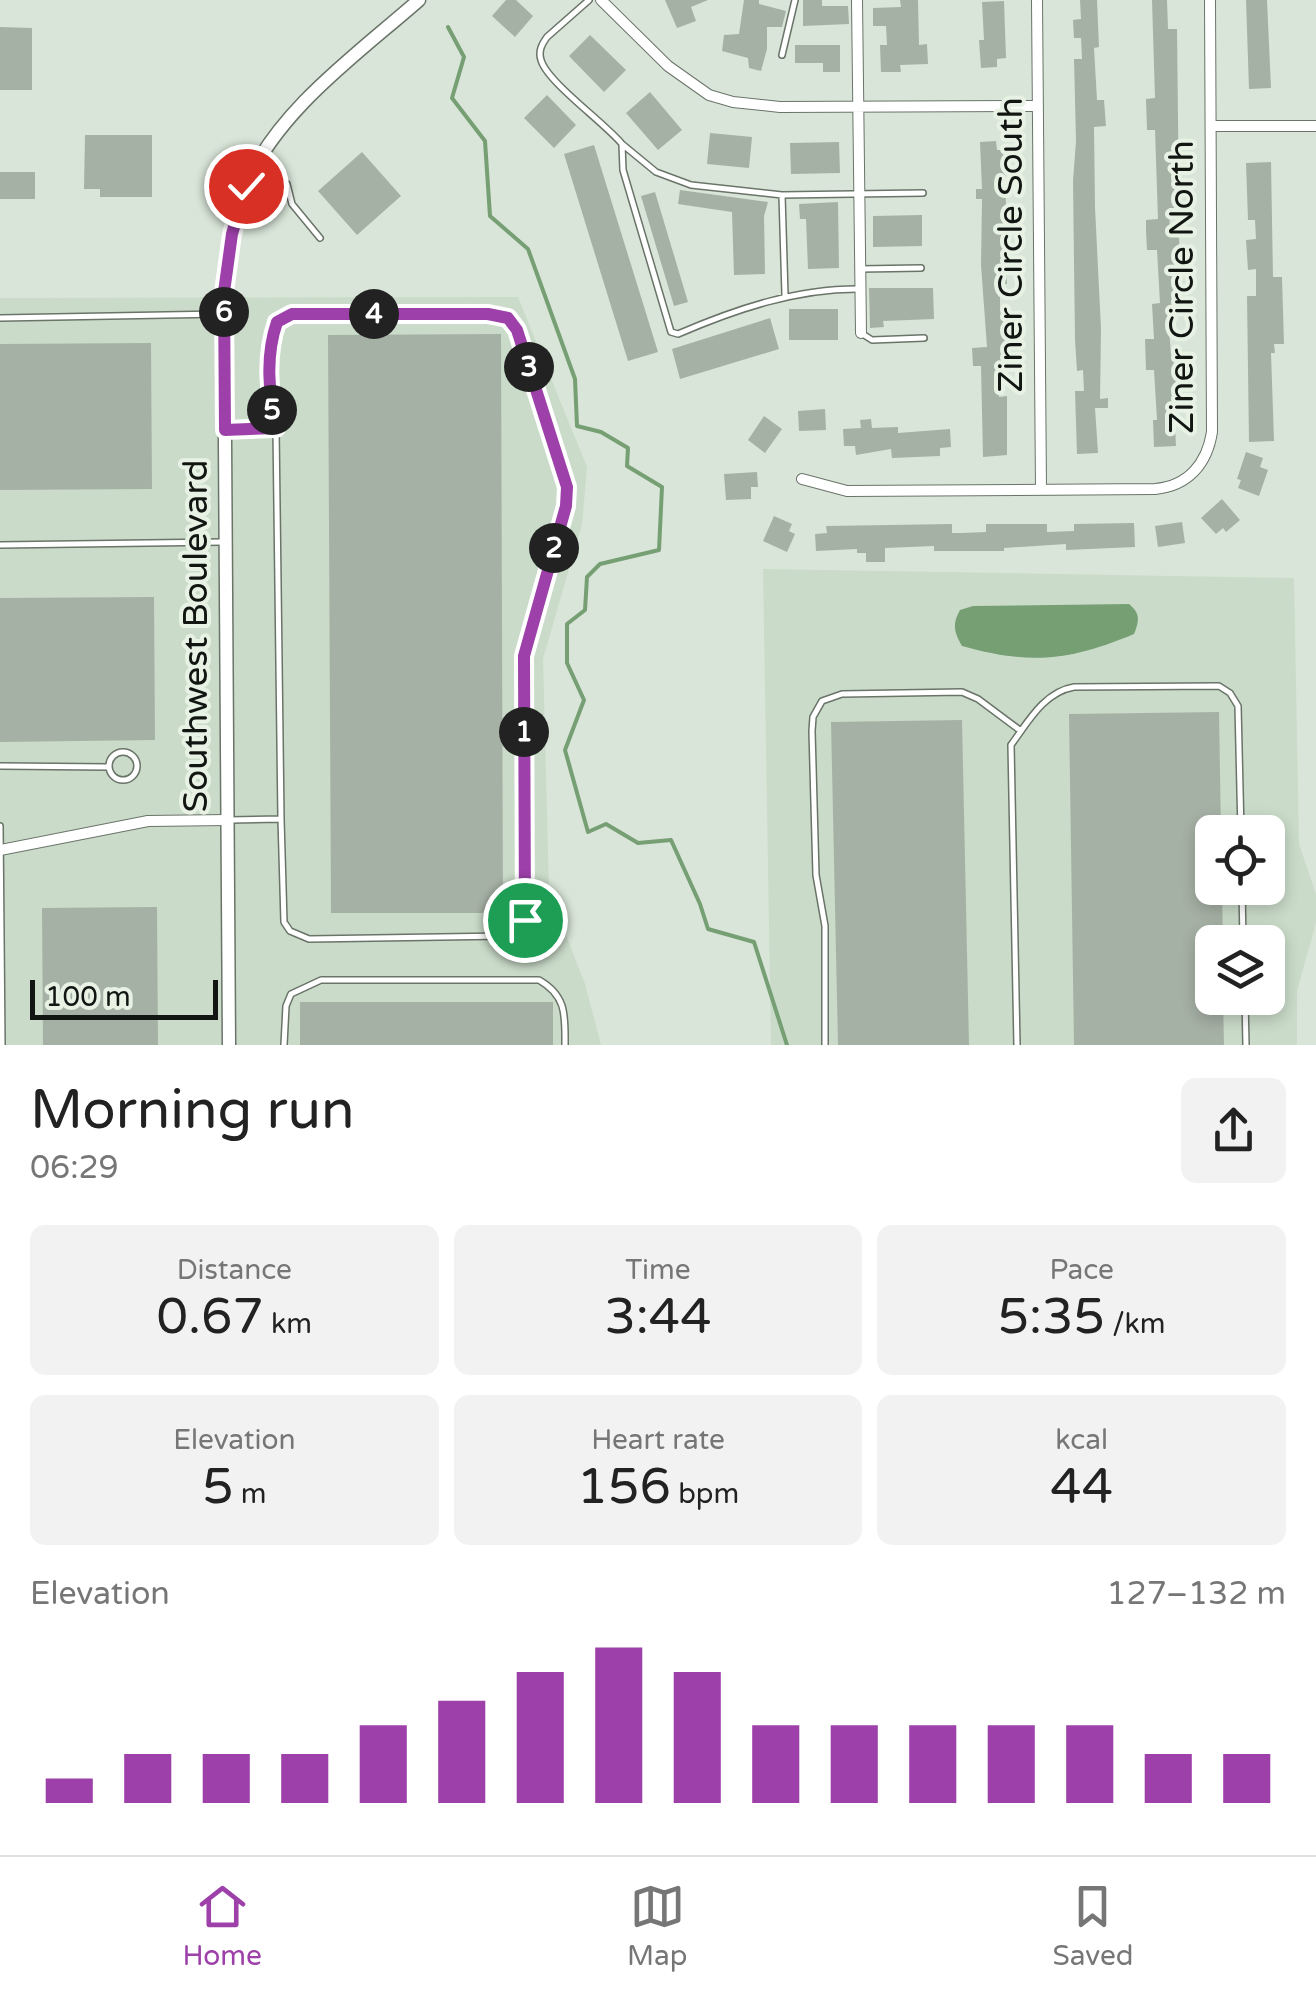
<!DOCTYPE html>
<meta charset="utf-8">
<style>
:root{--surface:#fff;--page:#f2f2f2;--text:#222;--muted:#767676;--line:#e0e0e0;--accent:#9d40a9}
body{margin:0;font-family:"Varela Round",sans-serif;background:var(--page);color:var(--text);height:100vh;display:flex;flex-direction:column;font-size:38px;white-space:nowrap}
*{box-sizing:border-box;margin:0}
p{font-size:32px;color:var(--muted)}
.icon{flex:none;width:55px;height:55px;fill:none;stroke:currentColor;stroke-width:2;stroke-linecap:round;stroke-linejoin:round}
.map{position:relative;height:1045px;overflow:hidden}
.details{display:flex;flex-direction:column;background:var(--surface);flex:1}
.details>*{flex:none}
.fabs{position:absolute;left:1195px;top:815px;display:grid;gap:20px}
.fabs a{display:grid;place-items:center;width:90px;height:90px;border-radius:15px;background:var(--surface);box-shadow:0 5px 15px #0003;font-size:50px}
.scale{position:absolute;left:30px;bottom:25px;width:188px;box-sizing:border-box;padding-left:10px;border:5px solid #121612;border-top:0;font-size:28px;line-height:35px;white-space:nowrap;color:#121612;-webkit-text-stroke:8px #e7f2e5;paint-order:stroke}
.pin{position:absolute;display:grid;place-items:center;width:85px;height:85px;color:#fff;margin:-42px;border:5px solid #fff;border-radius:50%;box-shadow:0 2px 10px #0007}
.km{position:absolute;width:50px;height:50px;margin:-25px;border-radius:50%;background:#222;color:#fff;font-size:28px;line-height:50px;text-align:center}
.round{display:grid;place-items:center;flex:none;width:105px;height:105px;border-radius:15px;background:var(--page)}
.head{display:flex;align-items:center;justify-content:space-between;height:170px;padding:0 30px}
h1{font-size:55px;font-weight:600;line-height:75px}
.figures{display:grid;grid-template-columns:repeat(3,1fr);gap:15px;height:170px;padding:10px 30px}
.figures div{display:grid;align-content:center;border-radius:15px;background:var(--page);text-align:center}
.figures b{font-size:50px;font-weight:600}
.figures small{font-size:28px;font-weight:400}
.figures p{font-size:28px}
.chart{height:280px;padding:20px 30px}
.chart p{display:flex;justify-content:space-between}
.chart svg{width:100%;height:180px;margin-top:10px;stroke:var(--accent);stroke-width:6}
.menu{display:flex;justify-content:space-around;align-items:center;height:140px;border-top:2px solid var(--line);background:var(--surface);font-size:28px;color:var(--muted)}
.menu a{display:grid;justify-items:center;gap:5px}
.menu .current{color:var(--accent)}
.map>svg:first-child{display:block}
.built{fill:#cadbc9;fill-rule:evenodd}
.water{fill:#769f74}
.lines{fill:none;stroke-linecap:round;stroke-linejoin:round}
.stream{stroke:#769f74;stroke-width:4}
.building{fill:#a6b1a5}
.service-casing{stroke:#6a7469;stroke-width:8}
.minor-casing{stroke:#6a7469;stroke-width:12}
.tertiary-casing{stroke:#6a7469;stroke-width:15}
.service{stroke:#fff;stroke-width:5}
.minor{stroke:#fff;stroke-width:10}
.tertiary{stroke:#fff;stroke-width:12}
.route-casing{stroke:#fff;stroke-width:20}
.route{stroke:#9d40a9;stroke-width:12}
.labels{text-anchor:middle;dominant-baseline:central;stroke-width:8;stroke-linejoin:round;paint-order:stroke}
.street-label{font-size:35px;fill:#121612;stroke:#e7f2e5}
</style>
<div class="map">
<svg width="1316" height="1045" viewBox="0 0 1316 1045">
<rect width="100%" height="100%" fill="#d9e5d8"/>
<path class="built" d="M518 297 587 467 582 524 543 659 549 891 585 984 601 1045H0V298Z
M763 569 1294 578 1299 844 1316 894V923L1297 991V1045H771ZM1212 832H1268V888H1212ZM1212 942H1268V998H1212Z"/>
<path class="water" d="M1129 604C1141 614 1139 621 1134 634 1069 661 1030 665 962 646 954 632 952 624 960 610L973 606Z"/>
<g class="lines">
<path class="stream" d="M448 27 464 57 452 98 485 141 490 216 528 249 575 379 577 426 601 432 628 448 627 466 662 487 659 550 600 564 587 577 585 610 567 624V663L584 700 565 750 588 832 606 824 638 843 671 840 700 904 708 929 754 942 787 1045"/>
</g>
<path class="building" d="M506 0H516L533 16 515 37 492 16Z
M665 0H708L691 7 696 21 677 28Z
M744 0H759V4L786 11 782 27H767V49L761 71 749 68 748 58 722 51 724 35 739 34Z
M803 0H822V6H848L849 24 803 26Z
M900 0H918L919 45 927 44 928 64 900 65 901 72H881L880 45H887L886 26H873V8L901 7Z
M1080 0H1097L1099 47 1094 48 1097 100H1104L1106 126 1094 127 1095 207 1101 329 1100 399 1108 398V408H1095L1098 453 1077 454 1075 391H1084L1083 370 1077 371 1075 340 1073 181 1076 141 1074 59H1082L1081 38H1074L1073 20 1081 19Z
M1152 0H1167L1168 29H1177L1179 208H1169L1170 231H1179L1180 287H1176L1177 315H1168L1171 355H1180V370L1181 408H1174L1176 446 1154 447 1153 420H1157L1154 370H1146L1145 339H1154L1152 304 1160 303 1157 250H1147L1146 231V220L1158 219 1155 130H1147L1146 99 1155 98Z
M1246 0H1267L1271 88 1249 89Z
M1004 1 1006 58 997 59V67L981 68 979 40H984L982 2Z
M0 27 32 28V90H0Z
M590 35 626 70 604 92 569 56Z
M795 45H840V72H823V63H795Z
M650 92 682 130 658 150 626 113Z
M547 95 576 125 554 148 524 118Z
M710 133 752 137 749 168 707 164Z
M85 135H152V197H100V189H84Z
M996 141 997 150H1005V166L1006 207H1002L1007 284H1000V307H1007V364L998 365V375L999 397 1007 396V455L983 457 981 366H973L972 348 987 347 981 265 982 199H976V189H982L980 142Z
M839 142 840 173 791 174 790 143Z
M594 145 658 352 628 361 564 154Z
M362 152 401 196 357 235 318 191Z
M1271 162 1273 277H1282L1284 344H1274L1275 353H1271L1274 441 1249 442 1247 296H1256V269L1248 270 1246 240 1256 239 1255 220H1248L1246 163Z
M0 172H35V199H0Z
M680 190 768 202 764 216 765 274 734 275 732 212 678 204Z
M655 192 688 302 674 306 641 196Z
M838 202 839 268 808 269 806 219H800L799 204Z
M922 215V246L873 247V216Z
M869 288H933L934 319 883 321 884 327 870 328Z
M789 309H838V340H789Z
M770 318 779 349 680 379 672 349Z
M501 334 503 913H331L328 335Z
M151 343 152 489 0 490V344Z
M825 409 826 430 799 431 798 411Z
M764 416 782 429 765 453 748 440Z
M871 419 872 428 898 427V433L950 429 951 447 940 448V456L892 458 891 449 856 455 855 446H844L843 429 861 428 860 420Z
M1246 452 1263 458 1260 467 1268 470 1259 496 1238 488 1241 480 1237 479Z
M757 472 758 487H751V499L726 500 724 474Z
M1222 499 1240 520 1226 532 1223 528 1216 534 1201 518Z
M774 516 792 524 789 531 795 534 787 552 763 541Z
M1182 522 1185 543 1158 547 1155 526Z
M1134 523 1135 547 1066 550V544L1004 548V551H934V546L885 548V562H866V553H857V549L816 551 815 534 827 533 826 526 952 524V533H961L986 532V524H1047V532L1074 531V524Z
M154 597 155 740 0 742V598Z
M1219 712 1221 832H1212V888H1222L1223 942H1212V998H1223L1224 1045H1074L1069 714Z
M962 720 969 1045H838L831 722Z
M157 907 158 1045H43L42 908Z
M300 1002H553V1045H300Z"/>
<g class="lines">
<g class="service-casing">
<path id="service" d="M589 0 547 37C542 44 538 51 541 60 547 82 605 123 622 144L623 170 671 332 678 334C736 309 798 288 861 289
M782 55 795 0
M622 144 656 172 691 185 782 195 923 193
M287 184 292 204 320 238
M782 195 785 295
M860 269 921 268
M0 318 221 314
M861 333 872 340 924 338
M229 430 276 429
M0 545 222 542
M109 766a14 14 0 1 1 28 0a14 14 0 1 1-28 0Z
M0 766 109 767
M230 820 281 819 284 922 290 931 309 939 505 936 520 931 525 920 524 656 566 506 567 487 517 330 507 319 488 314H292L277 322C265 357 269 392 276 429L281 819
M0 826 2 1045
M1242 888 1243 942
M1245 998 1246 1045
M284 1045 286 1006 291 994 321 980H539C567 996 565 1016 565 1045
M825 1045V926L816 875 812 731 813 717 822 701 842 694 962 692 978 699 1021 731
M1017 1045 1011 745C1028 722 1044 692 1074 687L1219 686 1230 693 1238 706 1241 832"/>
</g>
<g class="minor-casing">
<path id="minor" d="M601 0 668 66 709 95 733 102 780 107 1038 106
M857 0 861 333
M1037 0 1041 489
M1211 126H1316
M802 479 847 491 1155 489C1188 486 1207 464 1212 432L1210 0
M0 850 148 821 227 820"/>
</g>
<g class="tertiary-casing">
<path id="tertiary" d="M229 1045 224 291C229 256 233 219 246 186 275 112 361 51 419 0"/>
</g>
<use href="#service" class="service"/>
<use href="#minor" class="minor"/>
<use href="#tertiary" class="tertiary"/>
</g>
<g class="lines">
<g class="route-casing">
<path id="route" d="M246 186 232 234 224 292 225 430 276 428C269 392 265 357 277 322L292 314H488L508 318 517 330 567 487 566 506 524 656 525 920"/>
</g>
<use href="#route" class="route"/>
</g>
<g class="labels">
<g class="street-label">
<text transform="translate(1011 245) rotate(-90)">Ziner Circle South</text>
<text transform="translate(1182 287) rotate(-90)">Ziner Circle North</text>
<text transform="translate(196 636) rotate(-90)">Southwest Boulevard</text>
</g>
</g>
</svg>
<div class="fabs">
<a><svg class="icon" aria-label="locate" viewBox="0 0 24 24"><circle cx="12" cy="12" r="6"/><path d="M12 2v4M12 18v4M2 12h4M18 12h4"/></svg></a>
<a><svg class="icon" aria-label="layers" viewBox="0 0 24 24"><path d="M12 4l9 5-9 5-9-5zM3 14l9 5 9-5"/></svg></a>
</div>
<div class="scale">100 m</div>
<div class="pin" style="left:525px;top:920px;background:#1e9e55"><svg class="icon" aria-label="arrive" viewBox="0 0 24 24"><path d="M6 21V4h12l-3 4 3 4H6"/></svg></div>
<div class="pin" style="left:246px;top:186px;background:#d93025"><svg class="icon" aria-label="check" viewBox="0 0 24 24"><path d="M5 12l5 5 9-10"/></svg></div>
<b class="km" style="left:524px;top:732px">1</b>
<b class="km" style="left:554px;top:548px">2</b>
<b class="km" style="left:529px;top:367px">3</b>
<b class="km" style="left:374px;top:314px">4</b>
<b class="km" style="left:272px;top:410px">5</b>
<b class="km" style="left:224px;top:312px">6</b>
</div>
<section class="details">
<div class="head"><div><h1>Morning run</h1><p>06:29</p></div><a class="round"><svg class="icon" aria-label="share" viewBox="0 0 24 24"><path d="M12 15V3M7 8l5-5 5 5M5 13v7h14v-7"/></svg></a></div>
<div class="figures">
<div><p>Distance</p><b>0.67<small> km</small></b></div>
<div><p>Time</p><b>3:44</b></div>
<div><p>Pace</p><b>5:35<small> /km</small></b></div>
</div>
<div class="figures">
<div><p>Elevation</p><b>5<small> m</small></b></div>
<div><p>Heart rate</p><b>156<small> bpm</small></b></div>
<div><p>kcal</p><b>44</b></div>
</div>
<div class="chart"><p><span>Elevation</span>127–132 m</p>
<svg viewBox="0 0 160 44" preserveAspectRatio="none"><path d="M5 44V38M15 44V32M25 44V32M35 44V32M45 44V25M55 44V19M65 44V12M75 44V6M85 44V12M95 44V25M105 44V25M115 44V25M125 44V25M135 44V25M145 44V32M155 44V32"/></svg>
</div>
</section>
<nav class="menu">
<a class="current"><svg class="icon" aria-label="home" viewBox="0 0 24 24"><path d="M3 11l9-7 9 7M6 9v11h12V9"/></svg>Home</a>
<a><svg class="icon" aria-label="map" viewBox="0 0 24 24"><path d="M3 6l6-2 6 2 6-2v14l-6 2-6-2-6 2zM9 4v14M15 6v14"/></svg>Map</a>
<a><svg class="icon" aria-label="saved" viewBox="0 0 24 24"><path d="M7 4h10v16l-5-4-5 4z"/></svg>Saved</a>
</nav>
